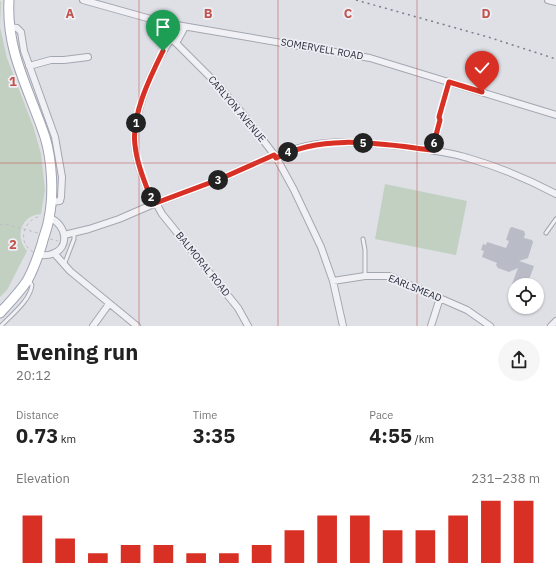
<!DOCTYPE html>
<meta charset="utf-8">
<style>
:root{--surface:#fff;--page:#f6f6f6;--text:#222;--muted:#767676;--accent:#d93025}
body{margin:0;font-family:"IBM Plex Sans",sans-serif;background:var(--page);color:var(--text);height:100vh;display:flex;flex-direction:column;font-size:15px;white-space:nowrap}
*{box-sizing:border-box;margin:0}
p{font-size:13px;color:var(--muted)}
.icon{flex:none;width:22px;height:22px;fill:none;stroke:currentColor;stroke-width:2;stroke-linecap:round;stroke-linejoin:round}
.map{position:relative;height:326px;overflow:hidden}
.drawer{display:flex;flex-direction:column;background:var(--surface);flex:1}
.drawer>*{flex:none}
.tools{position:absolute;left:508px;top:278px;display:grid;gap:8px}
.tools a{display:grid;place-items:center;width:36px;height:36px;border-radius:50%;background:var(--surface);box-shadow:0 1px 3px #0004;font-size:20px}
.pin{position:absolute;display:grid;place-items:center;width:34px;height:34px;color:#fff;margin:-41px -17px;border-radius:50% 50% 50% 0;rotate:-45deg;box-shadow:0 0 4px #0007}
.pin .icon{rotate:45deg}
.km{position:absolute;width:20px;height:20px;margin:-10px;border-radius:50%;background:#222;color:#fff;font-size:11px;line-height:20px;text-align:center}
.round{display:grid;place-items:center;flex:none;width:42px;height:42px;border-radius:21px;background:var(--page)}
.headline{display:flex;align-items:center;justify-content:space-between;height:68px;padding:0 16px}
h1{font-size:22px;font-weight:800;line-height:30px}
.stats{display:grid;grid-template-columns:repeat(3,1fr);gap:6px;height:68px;padding:4px 16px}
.stats div{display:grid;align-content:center}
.stats b{font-size:20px;font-weight:800}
.stats small{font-size:11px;font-weight:400}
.stats p{font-size:11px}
.chart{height:112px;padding:8px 16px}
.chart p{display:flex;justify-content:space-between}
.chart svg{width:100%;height:72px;margin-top:4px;stroke:var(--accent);stroke-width:6}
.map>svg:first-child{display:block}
.green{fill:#c1d0c0}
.building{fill:#b9bbc6}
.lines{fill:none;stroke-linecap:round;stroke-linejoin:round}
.lane-casing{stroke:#a4a6b0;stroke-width:5}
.street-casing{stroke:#a4a6b0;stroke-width:8}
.primary-casing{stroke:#9fa2b1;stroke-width:11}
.path{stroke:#bdbec5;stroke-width:1;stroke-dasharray:3 3;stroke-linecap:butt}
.lane{stroke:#f1f1f5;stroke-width:3}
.street{stroke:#f1f1f5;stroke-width:6}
.primary{stroke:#fff;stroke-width:9}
.rail{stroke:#797d8f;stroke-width:1.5;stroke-dasharray:2 4;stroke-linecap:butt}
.route-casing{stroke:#fff;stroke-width:8}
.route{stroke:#d93025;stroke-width:5}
.grid{fill:none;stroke:#c1544e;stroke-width:1;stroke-opacity:0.55}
.labels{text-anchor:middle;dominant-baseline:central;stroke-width:3.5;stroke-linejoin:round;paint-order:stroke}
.street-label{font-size:10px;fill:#292c3c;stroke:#eeeff4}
.grid-label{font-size:13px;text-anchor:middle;font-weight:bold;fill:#c1544e;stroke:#eeeff4;stroke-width:3.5;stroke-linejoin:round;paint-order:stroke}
</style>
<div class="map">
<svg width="556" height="326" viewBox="0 0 556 326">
<rect width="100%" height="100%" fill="#dee0e6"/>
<path class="green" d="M1 1 0 27 7 58 33 126 41 154 45 190 41 214C21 215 14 237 27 251L7 290 0 297V2Z
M385 184 467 201 456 255 375 239Z"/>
<path class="building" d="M512 227 524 231 525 234 524 238 532 240 533 242 528 258 519 261 534 266 527 285 512 284 518 268 509 272 498 268 496 265 497 263 482 257 484 251 481 250 483 244 486 245 487 242 506 248 509 241 506 240 510 228Z"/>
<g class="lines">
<g class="lane-casing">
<path id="lane" d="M432 150 440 120
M546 233 556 219
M363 239 365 250V276
M64 265 74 239V233
M1 326C11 315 30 301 32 285L29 280"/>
</g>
<g class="street-casing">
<path id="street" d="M83 0 165 23 370 58 556 115
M548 0 556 2
M152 20 154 26 176 43 220 87 243 114 276 157 294 190 321 247 333 281 343 326
M9 27 17 28 21 32 24 51 55 137 62 177 61 197 60 201 51 202
M176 43 185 27
M29 66 51 60H64L88 57
M276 157C316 136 365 142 408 147 428 150 449 152 468 158 499 167 528 179 556 194
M156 203 162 214 238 308 248 326
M153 204C146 185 137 166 135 146 131 116 154 64 171 39
M64 235 89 229 119 219 156 203 220 179 274 155
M54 253 70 271 137 326
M39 255C43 255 47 256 52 254 71 248 66 224 50 218
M333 281 365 276H389L467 310 490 326
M93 326 109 304
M431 326 440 298
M551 326 556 321"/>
</g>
<g class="primary-casing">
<path id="primary" d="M0 313C9 303 19 293 27 281 34 269 38 256 42 244 44 235 48 227 49 218 54 194 52 160 45 137 29 89 6 52 9 0"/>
</g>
<path class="path" d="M440 116 447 88
M0 225 5 224 38 233
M50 239 58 241
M33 252C16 242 24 219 41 216"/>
<use href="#lane" class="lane"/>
<use href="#street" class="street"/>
<use href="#primary" class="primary"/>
<path class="rail" d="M356 0 488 37 556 59"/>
</g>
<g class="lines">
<g class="route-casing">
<path id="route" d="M163 51C150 77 131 116 135 145 137 165 146 185 153 204L220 179 274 155 276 158C324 133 381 144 432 150L440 120 439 117 449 82 482 92"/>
</g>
<use href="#route" class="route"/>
</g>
<path class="grid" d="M139 0V326M278 0V326M417 0V326M0 163H556"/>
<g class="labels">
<g class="street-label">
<text transform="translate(322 49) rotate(10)">SOMERVELL ROAD</text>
<text transform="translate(237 109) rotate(50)">CARLYON AVENUE</text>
<text transform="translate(203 264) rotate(51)">BALMORAL ROAD</text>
<text transform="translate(415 288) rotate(22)">EARLSMEAD</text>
</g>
</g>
<g class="grid-label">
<text x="70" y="18">A</text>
<text x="208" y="18">B</text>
<text x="348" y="18">C</text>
<text x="486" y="18">D</text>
<text x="13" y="86">1</text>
<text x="13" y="249">2</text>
</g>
</svg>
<div class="tools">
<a><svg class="icon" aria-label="locate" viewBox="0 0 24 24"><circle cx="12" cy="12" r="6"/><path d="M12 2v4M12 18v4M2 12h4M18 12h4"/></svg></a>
</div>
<div class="pin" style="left:163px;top:51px;background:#1e9e55"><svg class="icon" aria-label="arrive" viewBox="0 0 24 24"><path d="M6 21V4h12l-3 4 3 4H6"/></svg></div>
<div class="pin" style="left:482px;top:92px;background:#d93025"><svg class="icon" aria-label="check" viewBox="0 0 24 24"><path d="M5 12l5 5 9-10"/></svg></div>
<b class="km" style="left:136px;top:123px">1</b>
<b class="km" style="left:151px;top:197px">2</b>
<b class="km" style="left:218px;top:180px">3</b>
<b class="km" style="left:288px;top:152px">4</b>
<b class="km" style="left:363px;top:143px">5</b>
<b class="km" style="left:434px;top:143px">6</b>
</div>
<section class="drawer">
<div class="headline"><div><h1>Evening run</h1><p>20:12</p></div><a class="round"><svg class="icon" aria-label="share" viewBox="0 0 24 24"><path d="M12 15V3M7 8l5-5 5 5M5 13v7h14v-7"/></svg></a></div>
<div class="stats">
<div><p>Distance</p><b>0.73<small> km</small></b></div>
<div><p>Time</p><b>3:35</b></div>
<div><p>Pace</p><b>4:55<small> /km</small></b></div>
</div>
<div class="chart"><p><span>Elevation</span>231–238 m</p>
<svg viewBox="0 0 160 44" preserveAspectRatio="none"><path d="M5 44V15M15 44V29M25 44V38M35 44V33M45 44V33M55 44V38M65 44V38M75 44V33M85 44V24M95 44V15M105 44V15M115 44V24M125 44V24M135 44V15M145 44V6M155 44V6"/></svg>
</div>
</section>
